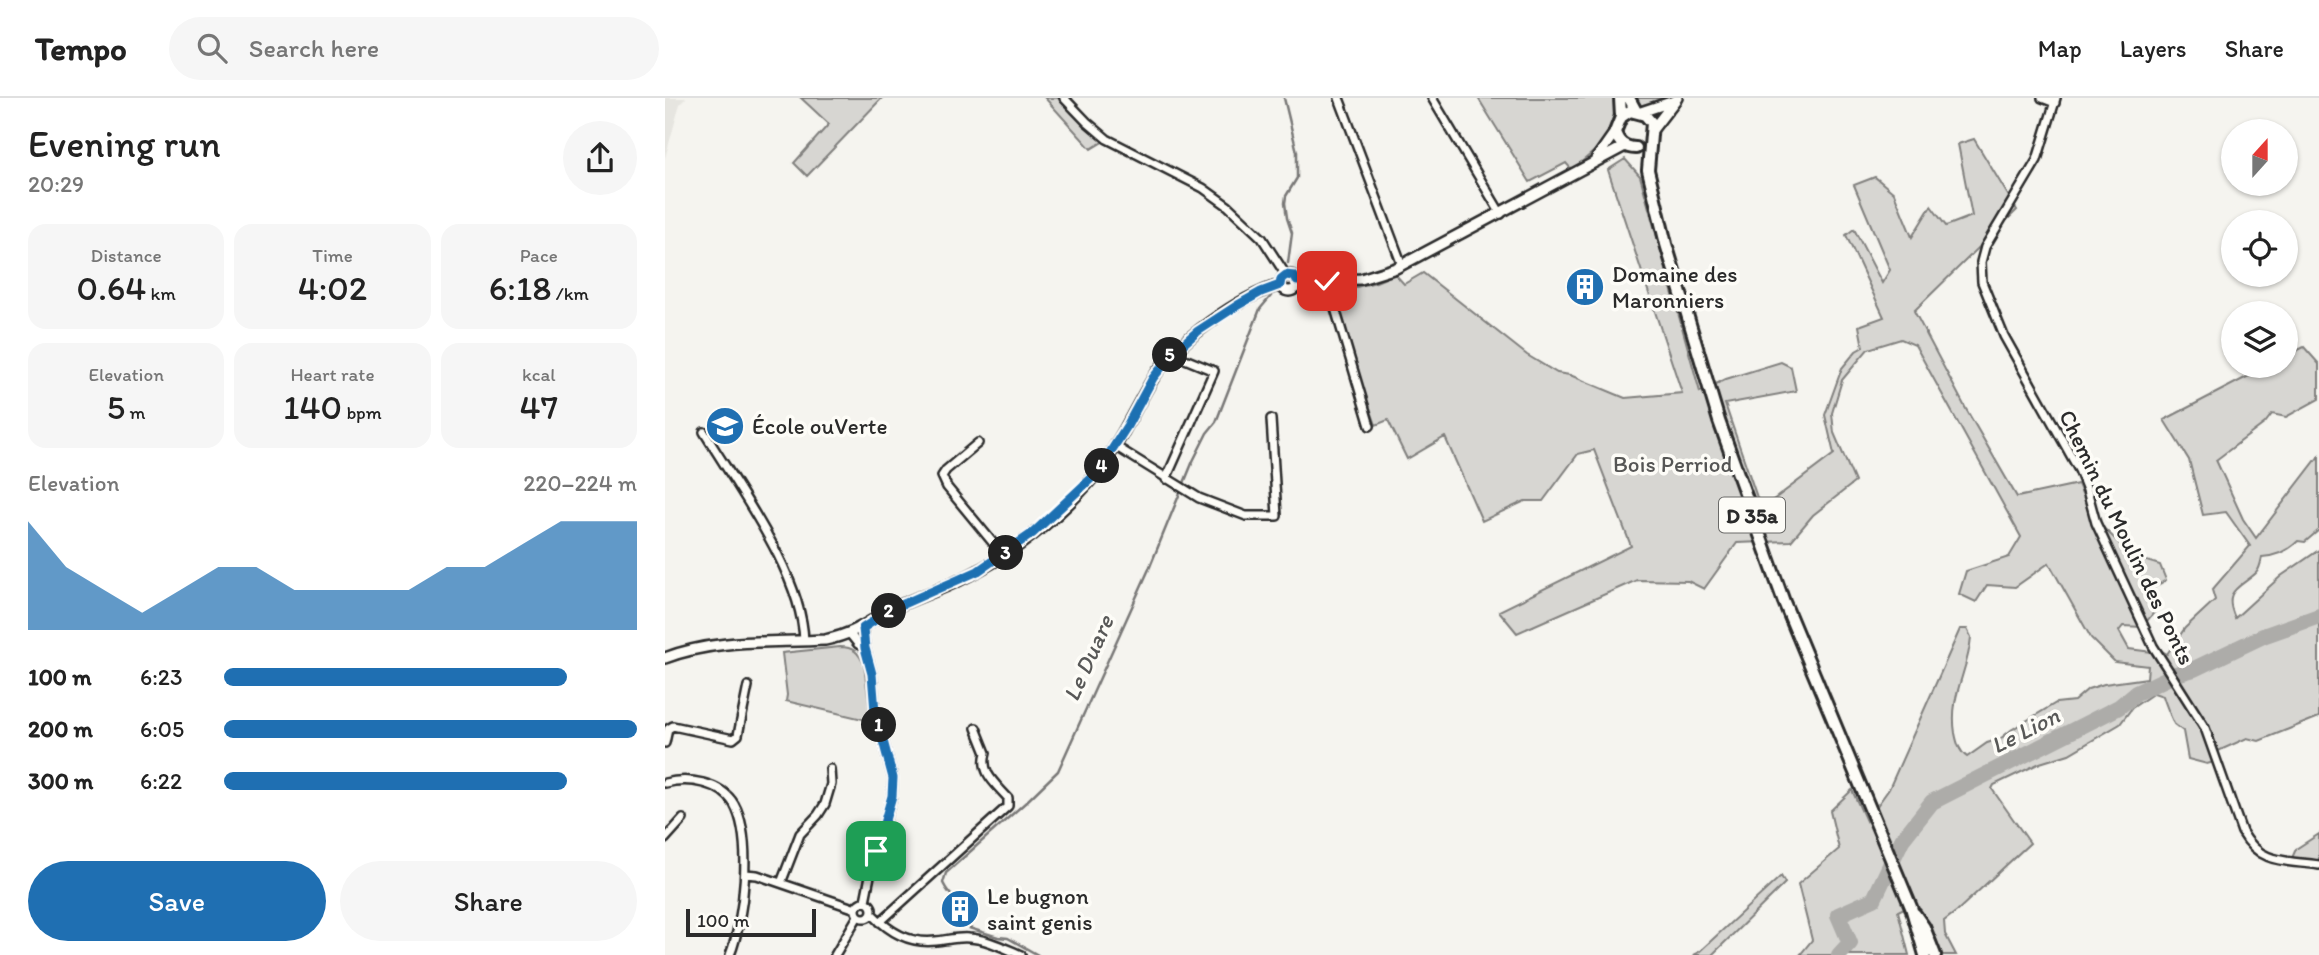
<!DOCTYPE html>
<meta charset="utf-8">
<style>
:root{--surface:#fff;--page:#f6f6f6;--text:#222;--muted:#767676;--line:#e0e0e0;--accent:#1f6fb2}
body{margin:0;font-family:Itim,sans-serif;background:var(--page);color:var(--text);height:100vh;display:flex;flex-direction:column;font-size:26px;white-space:nowrap}
*{box-sizing:border-box;margin:0}
p{font-size:23px;color:var(--muted)}
.icon{flex:none;width:38px;height:38px;fill:none;stroke:currentColor;stroke-width:2;stroke-linecap:round;stroke-linejoin:round}
.map{position:relative;flex:1;overflow:hidden}
.details{display:flex;flex-direction:column;background:var(--surface);width:665px}
.details>*{flex:none}
.needle{width:46px;rotate:21deg}
.tools{position:absolute;left:1556px;top:21px;display:grid;gap:14px}
.tools a{display:grid;place-items:center;width:77px;height:77px;border-radius:50%;background:var(--surface);box-shadow:0 2px 5px #0004;font-size:35px}
.scale{position:absolute;left:21px;bottom:18px;width:130px;box-sizing:border-box;padding-left:7px;border:4px solid #2b2b2b;border-top:0;font-size:19px;line-height:24px;white-space:nowrap;color:#2b2b2b;-webkit-text-stroke:5px #fdfcf7;paint-order:stroke}
.pin{position:absolute;display:grid;place-items:center;width:60px;height:60px;color:#fff;margin:-30px;border-radius:14px;box-shadow:0 4px 10px #0006}
.km{position:absolute;width:35px;height:35px;margin:-18px;border-radius:50%;background:#222;color:#fff;font-size:19px;line-height:35px;text-align:center}
.round{display:grid;place-items:center;flex:none;width:74px;height:74px;border-radius:37px;background:var(--page)}
.overview{display:flex;align-items:center;justify-content:space-between;height:119px;padding:0 28px}
h1{font-size:38px;font-weight:600;line-height:52px}
.stats{display:grid;grid-template-columns:repeat(3,1fr);gap:10px;height:119px;padding:7px 28px}
.stats div{display:grid;align-content:center;border-radius:18px;background:var(--page);text-align:center}
.stats b{font-size:35px;font-weight:600}
.stats small{font-size:19px;font-weight:400}
.stats p{font-size:19px}
.chart{height:196px;padding:14px 28px}
.chart p{display:flex;justify-content:space-between}
.chart svg{width:100%;height:126px;margin-top:7px;fill:var(--accent);opacity:.7}
.action{display:flex;gap:14px;margin-top:auto;padding:14px 28px}
.action a{flex:1;height:80px;border-radius:42px;background:var(--accent);color:#fff;font-size:28px;font-weight:600;line-height:80px;text-align:center}
.action a+a{background:var(--page);color:var(--text)}
ul{padding:0 28px;list-style:none;font-size:23px}
li{display:grid;grid-template-columns:112px 84px 1fr;align-items:center;height:52px}
li i{height:18px;border-radius:9px;background:var(--accent)}
header{display:flex;align-items:center;gap:42px;box-sizing:border-box;height:98px;padding:0 35px;background:var(--surface);border-bottom:2px solid var(--line)}
header strong{font-size:33px}
nav{display:flex;gap:38px;margin-inline-start:auto;font-size:24px}
.search{width:490px;height:63px;background:var(--page);display:flex;align-items:center;gap:18px;box-sizing:border-box;padding:0 24px;border-radius:38px;color:var(--muted);font-size:26px}
main{display:flex;flex:1;min-height:0}
.map>svg:first-child{display:block}
.built{fill:#e6e5e0}
.green{fill:#d7d6d2;stroke:#81807e;stroke-width:2}
.lines{fill:none;stroke-linecap:round;stroke-linejoin:round}
.stream{stroke:#797877;stroke-width:2.5}
.river{stroke:#adaca9;stroke-width:16}
.minor-casing{stroke:#2b2b2b;stroke-width:12}
.tertiary-casing{stroke:#2b2b2b;stroke-width:14}
.primary-casing{stroke:#2b2b2b;stroke-width:16}
.minor{stroke:#fdfcf7;stroke-width:7}
.tertiary{stroke:#fdfcf7;stroke-width:9}
.primary{stroke:#fdfcf7;stroke-width:10}
.route-casing{stroke:#fff;stroke-width:14}
.route{stroke:#1f6fb2;stroke-width:9}
.labels{text-anchor:middle;dominant-baseline:central;stroke-width:7;stroke-linejoin:round;paint-order:stroke}
.shield{fill:#fdfcf7;stroke:#6a6a68;stroke-width:2}
.shield-label{font-size:21px;font-weight:bold;fill:#2b2b2b}
.poi-label{font-size:23px;fill:#2b2b2b;stroke:#fdfcf7;text-anchor:start}
.park-label{font-size:23px;fill:#565655;stroke:#fdfcf7}
.street-label{font-size:23px;fill:#2b2b2b;stroke:#fdfcf7}
.water-label{font-size:24px;font-style:italic;fill:#585857;stroke:#fdfcf7}
</style>
<header>
<strong>Tempo</strong>
<div class="search"><svg class="icon" aria-label="search" viewBox="0 0 24 24"><circle cx="10" cy="10" r="6"/><path d="M15 15l6 6"/></svg>Search here</div>
<nav><a>Map</a><a>Layers</a><a>Share</a></nav>
</header>
<main>
<section class="details">
<div class="overview"><div><h1>Evening run</h1><p>20:29</p></div><a class="round"><svg class="icon" aria-label="share" viewBox="0 0 24 24"><path d="M12 15V3M7 8l5-5 5 5M5 13v7h14v-7"/></svg></a></div>
<div class="stats">
<div><p>Distance</p><b>0.64<small> km</small></b></div>
<div><p>Time</p><b>4:02</b></div>
<div><p>Pace</p><b>6:18<small> /km</small></b></div>
</div>
<div class="stats">
<div><p>Elevation</p><b>5<small> m</small></b></div>
<div><p>Heart rate</p><b>140<small> bpm</small></b></div>
<div><p>kcal</p><b>47</b></div>
</div>
<div class="chart"><p><span>Elevation</span>220–224 m</p>
<svg viewBox="0 0 160 44" preserveAspectRatio="none"><path d="M0 44V6L10 22L20 30L30 38L40 30L50 22L60 22L70 30L80 30L90 30L100 30L110 22L120 22L130 14L140 6L150 6L160 6V44z"/></svg>
</div>
<ul>
<li><b>100 m</b>6:23<i style="width:83%"></i></li>
<li><b>200 m</b>6:05<i style="width:100%"></i></li>
<li><b>300 m</b>6:22<i style="width:83%"></i></li>
</ul>
<div class="action"><a>Save</a><a>Share</a></div>
</section>
<div class="map">
<svg width="1654" height="857" viewBox="0 0 1654 857">
<rect width="100%" height="100%" fill="#f5f4ef"/>
<filter id="ink" filterUnits="userSpaceOnUse"><feTurbulence type="fractalNoise" baseFrequency=".0143" numOctaves="2"/><feDisplacementMap in="SourceGraphic" scale="14" xChannelSelector="R" yChannelSelector="G"/><feConvolveMatrix kernelMatrix="1 2 1 2 8 2 1 2 1" color-interpolation-filters="sRGB"/></filter>
<g filter="url(#ink)">
<path class="built" d="M0 0H21L15 6 0 60Z"/>
<path class="green" d="M136 0H217L142 78 129 65 164 26Z
M380 0H395L439 43 426 51Z
M813 0H1000L994 4 974 8 969 3 952 7 940 44 907 72 901 65 865 84Z
M1309 41 1352 112 1249 213 1301 311 1352 399 1413 386 1427 419 1469 459 1495 467 1501 482 1488 490 1478 491 1492 511 1477 529 1458 528 1454 533 1464 551 1487 554 1492 550 1502 556 1520 530 1550 502 1547 492 1585 448 1561 414 1538 417 1524 362 1499 322 1603 268H1620L1621 258 1639 249 1654 266V301L1621 319 1607 316 1600 325 1551 362 1578 421 1591 440 1654 358V432L1640 444 1633 443C1623 453 1612 458 1597 459 1596 464 1595 471 1591 475 1575 490 1557 491 1570 520L1616 478 1654 452V619L1594 643 1582 640 1553 653 1549 664 1542 666 1523 661 1518 633 1509 626C1505 617 1501 608 1498 598L1489 595 1467 610 1455 626 1404 656 1375 665 1329 687 1327 691 1365 745 1292 813 1279 823 1280 836 1291 857H1277L1249 805 1233 813 1244 857H1135L1147 842 1133 786 1174 751 1165 713 1187 692 1201 723 1224 691 1295 531H1302L1306 539C1303 575 1284 597 1290 635 1292 645 1294 653 1302 659L1322 645 1335 641 1346 632 1391 605 1409 603 1423 591 1439 586 1482 580 1483 568 1450 564 1426 540 1384 465 1350 489 1322 487 1311 504 1294 496 1301 473 1344 459 1356 439 1250 247 1236 241 1203 251 1177 282 1167 315 1169 335 1190 384 1148 417 1126 443 1072 445 1039 491 1023 483 972 482 852 535 834 513 966 448 929 352 913 356 878 403H860L817 423 780 339 742 361 723 322 711 327 674 221 668 195 711 184 730 176 739 186 758 175 862 257 892 275 905 277 960 300 1017 295 943 72 960 61 975 78 1035 294 1061 281 1116 264 1126 269 1131 293 1060 306 1096 411 1169 356 1160 317 1177 270 1191 253 1198 249 1194 228 1219 219 1181 137 1189 131 1217 185 1225 172 1189 87 1210 79 1229 95 1247 139 1266 108 1281 128 1307 118 1293 46Z
M175 549C188 549 194 554 199 567L206 623 121 603 122 597 117 555Z
M1654 736V764L1626 762 1631 751Z
M1116 778 1120 785 1047 857H1028L1034 854Z"/>
<g class="lines">
<path class="stream" d="M619 0 632 54V80L621 98 620 105 622 120 627 135 623 165
M373 857 343 840 333 839 304 830C300 799 289 808 278 785L281 775 360 705 393 673 484 471 528 363 542 335 551 324 595 211 606 198"/>
<path class="river" d="M1174 857 1185 845 1173 817 1209 801 1237 742 1267 704 1454 609 1471 595 1511 576 1529 571 1598 538 1654 518"/>
<g class="minor-casing">
<path id="minor" d="M399 0 422 24 442 41 538 90 563 108 597 140 621 177
M674 0 737 167
M767 0 836 116
M1377 0 1390 5
M1391 0 1372 62 1320 149 1316 164 1317 184 1339 238 1414 372 1422 392 1431 425 1488 548 1540 630 1577 734C1596 767 1620 762 1654 767
M662 183 705 328
M39 334C74 392 137 476 139 543
M313 345 281 372 277 378 282 389 338 457
M450 348 534 400 581 418H612L606 321
M501 381 549 273 515 259 509 254
M198 530 200 550 207 576 210 613 228 680 227 698 206 773 200 803
M185 536 193 546 200 550
M0 645 3 631 8 628 68 641 73 637 83 588
M0 685C23 679 56 684 69 706 88 740 79 822 65 857
M0 741 18 721
M80 776 92 777 191 811
M116 785 135 736 153 717 160 706 166 686 165 671
M191 812a8 8 0 1 1 16 0a8 8 0 1 1-16 0Z
M207 816C225 834 244 846 271 843 282 842 292 839 304 840 322 841 339 850 356 857
M215 824 343 708V700C331 686 315 675 321 655L311 630
M170 857 193 818"/>
</g>
<g class="tertiary-casing">
<path id="tertiary" d="M976 14 1009 3
M988 31 1012 0
M931 61 950 34
M616 185a8 8 0 1 1 16 0a8 8 0 1 1-16 0Z
M632 183 696 181 731 170 960 48
M0 560C52 540 106 545 160 542 189 536 202 525 227 511 249 500 273 493 295 482 346 458 396 418 432 375 455 346 469 311 489 279 512 243 574 199 615 187"/>
</g>
<g class="primary-casing">
<path id="primary" d="M955 0 956 19
M964 0 971 13
M971 50C959 50 953 44 950 34L956 19 965 13 980 17 987 25 983 72 1001 146 1054 323 1119 504 1246 809 1260 857
M1250 816 1259 829 1270 857"/>
</g>
<use href="#minor" class="minor"/>
<use href="#tertiary" class="tertiary"/>
<use href="#primary" class="primary"/>
</g>
</g>
<g class="lines" filter="url(#ink)">
<g class="route-casing">
<path id="route" d="M211 753 227 698 228 680 210 613 207 576 200 550 198 530 227 511 313 473 368 435 432 375 462 328 488 280 509 254 533 233 573 207 596 194 615 187 616 181 621 177 629 178 632 183H662"/>
</g>
<use href="#route" class="route"/>
</g>
<defs>
<g id="building-disc" transform="scale(2.0125)"><circle r="9.5" fill="#1f6fb2" stroke="#fdfcf7"/><path d="M-4-6H4V6H1V3H-1V6H-4ZM-2.5-4.3h1.7v1.8h-1.7ZM.8-4.3h1.7v1.8H.8ZM-2.5-1h1.7V.8h-1.7ZM.8-1h1.7V.8H.8Z" fill="#fff"/></g>
<g id="school-disc" transform="scale(2.0125)"><circle r="9.5" fill="#1f6fb2" stroke="#fdfcf7"/><path d="M0-5L7-2L0 1L-7-2ZM-4 1L0 2.5L4 1V4Q0 6-4 4Z" fill="#fff"/></g>
</defs>
<g fill-rule="evenodd">
<use href="#building-disc" x="920" y="189"/>
<use href="#school-disc" x="60" y="328"/>
<use href="#building-disc" x="295" y="811"/>
</g>
<g class="labels">
<rect class="shield" x="1054" y="399.5" width="66" height="35" rx="5"/>
<g class="shield-label">
<text x="1087" y="417">D 35a</text>
</g>
<g class="poi-label">
<text x="947" y="176">Domaine des<tspan x="947" dy="26">Maronniers</tspan></text>
<text x="87" y="328">École ouVerte</text>
<text x="322" y="798">Le bugnon<tspan x="322" dy="26">saint genis</tspan></text>
</g>
<g class="park-label">
<text x="1008" y="366">Bois Perriod</text>
</g>
<g class="street-label">
<text transform="translate(1462 439) rotate(64)">Chemin du Moulin des Ponts</text>
</g>
<g class="water-label">
<text transform="translate(423 560) rotate(-66)">Le Duare</text>
<text transform="translate(1360 632) rotate(-27)">Le Lion</text>
</g>
</g>
</svg>
<div class="tools">
<a><svg class="needle" viewBox="-14 -14 28 28"><path d="M0-13l5 13h-10z" fill="#e53935"/><path d="M0 13l5-13h-10z" fill="#767676"/></svg></a>
<a><svg class="icon" aria-label="locate" viewBox="0 0 24 24"><circle cx="12" cy="12" r="6"/><path d="M12 2v4M12 18v4M2 12h4M18 12h4"/></svg></a>
<a><svg class="icon" aria-label="layers" viewBox="0 0 24 24"><path d="M12 4l9 5-9 5-9-5zM3 14l9 5 9-5"/></svg></a>
</div>
<div class="scale">100 m</div>
<div class="pin" style="left:211px;top:753px;background:#1e9e55"><svg class="icon" aria-label="arrive" viewBox="0 0 24 24"><path d="M6 21V4h12l-3 4 3 4H6"/></svg></div>
<div class="pin" style="left:662px;top:183px;background:#d93025"><svg class="icon" aria-label="check" viewBox="0 0 24 24"><path d="M5 12l5 5 9-10"/></svg></div>
<b class="km" style="left:214px;top:627px">1</b>
<b class="km" style="left:224px;top:513px">2</b>
<b class="km" style="left:341px;top:455px">3</b>
<b class="km" style="left:437px;top:368px">4</b>
<b class="km" style="left:505px;top:257px">5</b>
</div>
</main>
